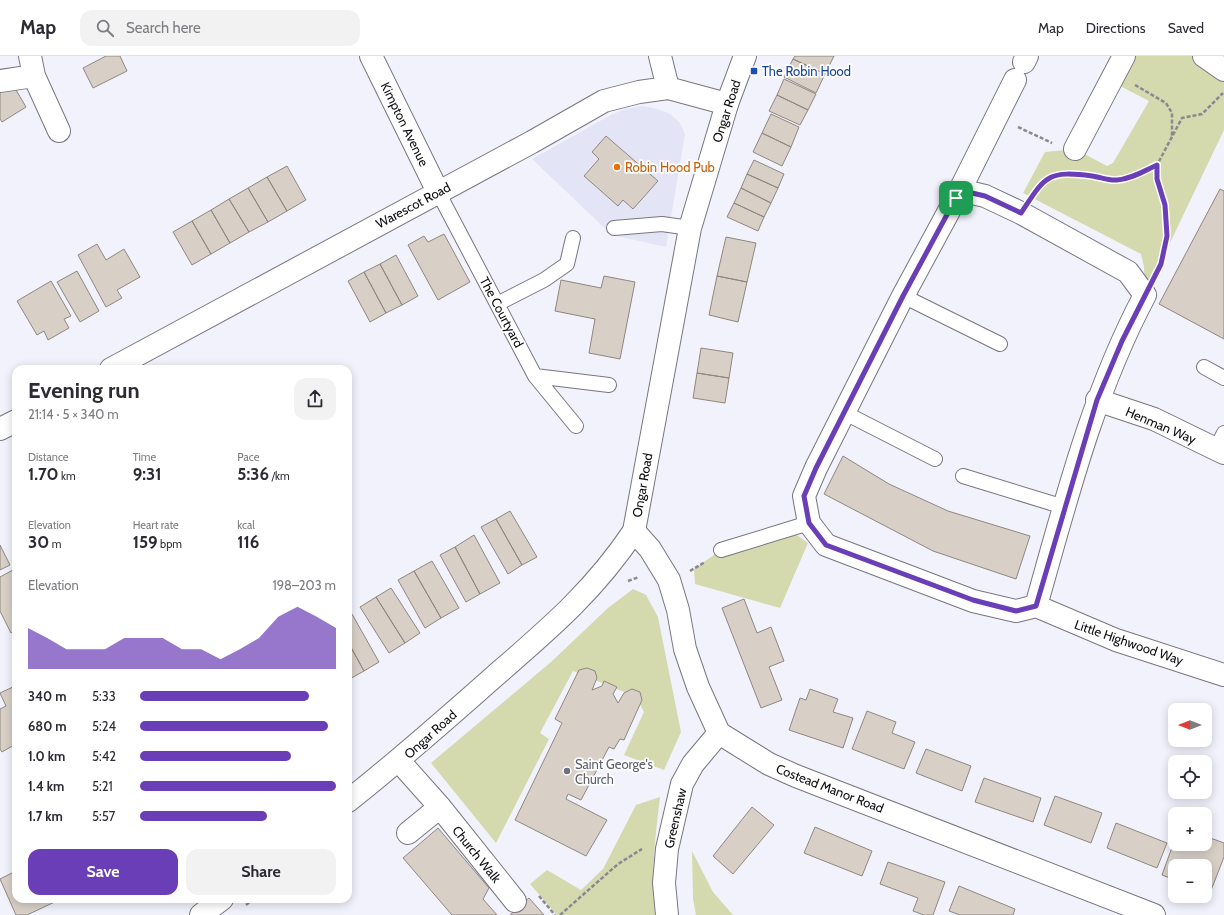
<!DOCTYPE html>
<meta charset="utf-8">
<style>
:root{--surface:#fff;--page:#f2f2f3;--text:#2b2b33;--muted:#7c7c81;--line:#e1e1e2;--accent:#6a3eb6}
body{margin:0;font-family:Cabin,sans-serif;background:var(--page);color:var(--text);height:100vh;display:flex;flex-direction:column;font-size:15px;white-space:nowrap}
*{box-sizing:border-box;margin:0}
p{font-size:13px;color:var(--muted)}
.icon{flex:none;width:22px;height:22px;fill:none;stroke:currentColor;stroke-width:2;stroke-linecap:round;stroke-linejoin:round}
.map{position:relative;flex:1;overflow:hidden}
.panel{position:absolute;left:12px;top:309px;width:340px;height:538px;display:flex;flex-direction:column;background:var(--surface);border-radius:12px;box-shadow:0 2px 10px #0003}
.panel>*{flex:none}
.needle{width:26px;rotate:270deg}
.fabs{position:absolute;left:1168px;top:647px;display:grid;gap:8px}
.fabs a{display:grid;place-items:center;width:44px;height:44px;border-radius:8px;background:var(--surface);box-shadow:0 2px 10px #0003;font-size:20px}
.pin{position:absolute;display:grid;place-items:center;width:34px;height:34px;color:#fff;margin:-17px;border-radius:8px;box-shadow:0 2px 6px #0006}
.round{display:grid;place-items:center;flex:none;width:42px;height:42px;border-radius:12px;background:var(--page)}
.overview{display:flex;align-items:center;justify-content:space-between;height:68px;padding:0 16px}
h1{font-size:22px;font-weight:700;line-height:30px}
.stats{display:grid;grid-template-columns:repeat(3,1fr);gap:6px;height:68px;padding:4px 16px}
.stats div{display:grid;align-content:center}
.stats b{font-size:17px;font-weight:700}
.stats small{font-size:11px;font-weight:400}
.stats p{font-size:11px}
.chart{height:112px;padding:8px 16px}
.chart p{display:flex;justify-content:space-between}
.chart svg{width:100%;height:72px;margin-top:4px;fill:var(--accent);opacity:.7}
.primary-button{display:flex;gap:8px;margin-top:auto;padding:8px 16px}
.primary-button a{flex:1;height:46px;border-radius:12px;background:var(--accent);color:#fff;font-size:16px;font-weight:700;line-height:46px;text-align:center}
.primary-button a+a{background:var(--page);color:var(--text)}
ul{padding:0 16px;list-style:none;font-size:13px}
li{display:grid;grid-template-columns:64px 48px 1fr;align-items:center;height:30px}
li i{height:10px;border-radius:5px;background:var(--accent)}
header{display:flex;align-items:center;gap:24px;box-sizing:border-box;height:56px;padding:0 20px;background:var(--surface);border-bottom:1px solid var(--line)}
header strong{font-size:19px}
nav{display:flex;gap:22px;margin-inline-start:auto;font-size:14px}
.search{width:280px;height:36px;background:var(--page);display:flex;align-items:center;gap:10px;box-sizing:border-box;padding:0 14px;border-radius:12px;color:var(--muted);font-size:15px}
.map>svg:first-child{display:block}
.built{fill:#e4e4f7}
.green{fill:#d4d9ae}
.building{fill:#d8d0c7;stroke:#8f877f}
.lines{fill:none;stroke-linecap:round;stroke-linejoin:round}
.lane-casing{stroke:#777680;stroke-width:16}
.street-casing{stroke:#777680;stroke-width:24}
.primary-casing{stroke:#777680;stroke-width:24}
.path{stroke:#898991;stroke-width:2.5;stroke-dasharray:4 2;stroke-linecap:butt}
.lane{stroke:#fff;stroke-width:14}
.street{stroke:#fff;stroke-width:22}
.primary{stroke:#fff;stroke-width:22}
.route-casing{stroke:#fff;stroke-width:8}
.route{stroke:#6a3eb6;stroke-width:5}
.transit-dot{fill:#1a4fb4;stroke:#fff;stroke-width:1.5}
.food-dot{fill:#e8710a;stroke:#fff;stroke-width:1.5}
.worship-dot{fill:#6b7280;stroke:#fff;stroke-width:1.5}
.labels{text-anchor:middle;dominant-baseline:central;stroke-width:3.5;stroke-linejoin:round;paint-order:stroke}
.transit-label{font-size:13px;fill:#164399;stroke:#fff;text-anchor:start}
.street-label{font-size:13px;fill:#0d0d11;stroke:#fff}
.food-label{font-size:13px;fill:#c56008;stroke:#fff;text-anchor:start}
.worship-label{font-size:13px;fill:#5b616d;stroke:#fff;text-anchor:start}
</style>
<header>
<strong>Map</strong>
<div class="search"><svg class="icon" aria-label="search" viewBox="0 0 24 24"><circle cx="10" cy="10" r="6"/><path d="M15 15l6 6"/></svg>Search here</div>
<nav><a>Map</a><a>Directions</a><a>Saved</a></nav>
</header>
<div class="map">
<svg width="1224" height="859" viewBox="0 0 1224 859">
<rect width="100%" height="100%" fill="#f2f2fd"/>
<path class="built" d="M643 50 658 53 670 58 680 67 685 78 666 191 612 179 532 103 609 60 625 53Z"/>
<path class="green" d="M1124 0H1204L1224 14V74L1145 239 1144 211 1141 198 1023 137 1045 96 1075 93 1107 110 1113 107 1149 45 1120 30Z
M788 473 808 487 780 552 695 528 694 513 721 494Z
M633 533 646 539 658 561 681 676 664 714 624 699 644 656 636 641 573 615 540 677 549 683 496 787 431 707 551 606 608 552Z
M660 741C655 782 651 818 655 859H557L530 828 547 814 581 834 603 813 636 749Z
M692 795 713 836 733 859H696L693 843Z"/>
<path class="building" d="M106 0H120L127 15 93 32 83 12Z
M795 0H834L825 18 793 3Z
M793 3 825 18 816 37 784 21Z
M784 23 816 38 808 54 777 39Z
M12 27 26 51 2 66 0 63V35Z
M777 39 808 54 800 69 769 55Z
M771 58 799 71 791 91 762 77Z
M762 77 791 91 782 110 753 96Z
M606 80 658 125 633 153 623 144 618 150 584 120 599 103 592 96Z
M754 104 784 118 778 132 747 118Z
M287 110 306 144 287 155 267 121Z
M747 118 778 132 771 147 741 132Z
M267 121 287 155 268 166 248 132Z
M248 132 268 166 249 176 229 143Z
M741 132 771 147 764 161 734 147Z
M1220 133 1224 135V283L1159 248Z
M229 143 249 176 230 187 211 154Z
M734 147 764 161 758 175 727 161Z
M211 154 230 187 211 198 192 165Z
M192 165 211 198 192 209 173 176Z
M444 178 470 226 438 244 408 189 424 180 428 186Z
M726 181 756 187 747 226 717 220Z
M97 188 106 204 124 193 140 221 117 234 122 242 106 251 78 199Z
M396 199 418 240 402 249 380 208Z
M380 208 402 249 386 257 364 216Z
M77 215 99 255 80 266 57 226Z
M364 216 386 257 370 266 348 225Z
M604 220 635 226 620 303 589 297 595 263 555 255 561 224 601 232Z
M717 220 747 226 738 266 709 259Z
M51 225 71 260 64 263 69 272 48 284 44 275 37 279 17 245Z
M701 292 733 297 729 322 697 317Z
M697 317 729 322 725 347 693 342Z
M843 400 889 428 948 455 1030 480 1016 523 933 495 824 438Z
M510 455 537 501 522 509 496 463Z
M496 463 522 509 508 518 481 471Z
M474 479 500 527 480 538 455 491Z
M0 489 10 509 0 514Z
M455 491 480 538 466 546 440 499Z
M432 505 459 552 441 562 414 515Z
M13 514 16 520V574L11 577 0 555V521Z
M414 515 441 562 425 572 398 524Z
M391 532 420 577 405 587 376 541Z
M376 541 405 587 389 597 360 551Z
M744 543 757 577 771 571 784 605 769 611 782 644 761 652 722 552Z
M352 558 379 606 364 615 348 586V560Z
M348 586 364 615 348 624Z
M587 612 595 615 597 622 592 634 602 630 604 625 617 631 613 638 618 647 624 637 632 633 640 636 642 644 624 684 620 683 614 693 609 691 581 744 568 738 566 743 607 764 586 800 515 764 562 667 555 663 579 614Z
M15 630 16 688 2 696 0 693V653L6 650 0 637Z
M810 633 838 643 833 656 853 662 843 692 789 674 800 642 806 644Z
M867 655 896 666 892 677 915 686 904 713 852 693Z
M926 693 971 710 962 735 916 717Z
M984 722 1041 742 1033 766 975 746Z
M1055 740 1102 757 1091 787 1044 769Z
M752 751 774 769 733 818 713 800Z
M1116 767 1167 787 1157 812 1107 792Z
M815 771 872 795 862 820 804 797Z
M438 772 489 832 483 843 497 859H452L403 802Z
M1205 780 1224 787V801L1210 837 1205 835V810H1175V824L1162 819 1175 783V788H1205Z
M888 806 945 826 933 859H924L913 855 918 842 880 828Z
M16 815V843H61L27 859H16L0 823Z
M959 830 1015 853 1013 859H960L949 855Z
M529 842 544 859H510Z"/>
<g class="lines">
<g class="lane-casing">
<path id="lane" d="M438 136 535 320 576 370
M614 172 662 168 690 172
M903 240 1000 288
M497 248 544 224 567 208 573 182
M1204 311 1224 322
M535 320 609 329
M843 356 935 403
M1216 393 1224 377
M963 420 1064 451
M721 494 809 467"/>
</g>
<g class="street-casing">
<path id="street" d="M30 0 34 20 59 75
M371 0 438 136
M660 0 668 32
M1204 0 1224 14
M1024 6 1027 0
M1015 24 956 142 903 240 816 412 804 440 809 467 826 489 973 545 1016 555 1036 550 1116 584 1224 619
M0 25 34 20
M1075 93 1124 0
M956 142 972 137 985 140 1021 157 1128 216 1145 239C1093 337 1066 444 1036 550
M111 313 532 86 604 45 639 36 668 32 727 48
M1097 344 1154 363 1224 397
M0 373 16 365
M634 475 650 493 669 524 678 554 685 593 698 631 719 677 769 708 796 720 1154 859
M399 705 440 751 515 845
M408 777 440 751
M667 859 664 827 667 793 682 728 693 708 719 677"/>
</g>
<g class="primary-casing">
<path id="primary" d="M348 745C399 705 447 662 496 619 549 573 594 535 634 475L690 172 727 48 745 0
M201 859 222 843"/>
</g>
<path class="path" d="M1135 29 1166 47 1172 57V81
M1018 71 1052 87
M1034 137 1047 122 1058 119 1089 120 1115 125 1128 123 1157 109 1182 62 1202 58 1223 37
M1157 215C1167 195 1169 170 1164 148 1161 133 1157 125 1157 109
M690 515 705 506
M628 525 639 521
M539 840 555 859
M246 849 253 843
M560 859 618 808 642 793"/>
<use href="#lane" class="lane"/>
<use href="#street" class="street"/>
<use href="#primary" class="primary"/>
</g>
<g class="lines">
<g class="route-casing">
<path id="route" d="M1157 109V123L1165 149 1167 180 1161 208 1122 285 1097 344 1036 550 1016 555 973 544 826 489 809 467 804 440 816 412 903 240 956 142 972 137 985 140 1021 157C1045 121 1046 114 1092 120 1100 121 1109 125 1117 124 1131 123 1144 115 1157 109Z"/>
</g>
<use href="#route" class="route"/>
</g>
<rect class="transit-dot" x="750" y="11" width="8" height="8" rx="2"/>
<circle class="food-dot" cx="617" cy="111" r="4"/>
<circle class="worship-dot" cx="567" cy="715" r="4"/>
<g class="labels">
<g class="transit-label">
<text x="762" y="15">The Robin Hood</text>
</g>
<g class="street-label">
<text transform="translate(726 55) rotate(-72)">Ongar Road</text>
<text transform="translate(405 68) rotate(64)">Kimpton Avenue</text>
<text transform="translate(413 149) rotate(-28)">Warescot Road</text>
<text transform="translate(502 256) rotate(62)">The Courtyard</text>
<text transform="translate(1161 369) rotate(23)">Henman Way</text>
<text transform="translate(642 429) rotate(-80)">Ongar Road</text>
<text transform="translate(1129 586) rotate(19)">Little Highwood Way</text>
<text transform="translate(430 678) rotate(-42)">Ongar Road</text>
<text transform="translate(830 732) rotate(21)">Costead Manor Road</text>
<text transform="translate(675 762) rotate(-77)">Greenshaw</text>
<text transform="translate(477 798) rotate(51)">Church Walk</text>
</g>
<g class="food-label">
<text x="625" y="111">Robin Hood Pub</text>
</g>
<g class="worship-label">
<text x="575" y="708">Saint George's<tspan x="575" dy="15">Church</tspan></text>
</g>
</g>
</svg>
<div class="fabs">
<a><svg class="needle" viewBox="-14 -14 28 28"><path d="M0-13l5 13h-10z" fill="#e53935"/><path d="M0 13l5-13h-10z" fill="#7c7c81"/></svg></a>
<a><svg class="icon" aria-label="locate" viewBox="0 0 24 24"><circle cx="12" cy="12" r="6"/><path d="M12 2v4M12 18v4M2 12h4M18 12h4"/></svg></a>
<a>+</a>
<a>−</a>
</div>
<div class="pin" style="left:956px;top:142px;background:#1e9e55"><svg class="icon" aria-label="arrive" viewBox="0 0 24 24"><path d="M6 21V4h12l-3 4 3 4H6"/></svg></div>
<section class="panel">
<div class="overview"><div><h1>Evening run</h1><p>21:14 · 5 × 340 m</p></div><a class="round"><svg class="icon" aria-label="share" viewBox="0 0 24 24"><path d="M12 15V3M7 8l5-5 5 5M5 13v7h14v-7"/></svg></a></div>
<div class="stats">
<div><p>Distance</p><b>1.70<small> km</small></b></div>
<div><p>Time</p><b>9:31</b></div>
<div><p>Pace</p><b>5:36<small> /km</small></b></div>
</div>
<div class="stats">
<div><p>Elevation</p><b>30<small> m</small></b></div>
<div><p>Heart rate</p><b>159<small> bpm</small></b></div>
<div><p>kcal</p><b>116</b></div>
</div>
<div class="chart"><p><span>Elevation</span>198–203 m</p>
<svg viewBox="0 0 160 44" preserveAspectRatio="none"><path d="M0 44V19L10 25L20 32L30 32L40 32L50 25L60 25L70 25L80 32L90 32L100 38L110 32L120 25L130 12L140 6L150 12L160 19V44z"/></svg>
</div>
<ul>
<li><b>340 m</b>5:33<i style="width:86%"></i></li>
<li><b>680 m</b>5:24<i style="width:96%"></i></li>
<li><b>1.0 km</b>5:42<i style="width:77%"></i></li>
<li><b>1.4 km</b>5:21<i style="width:100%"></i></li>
<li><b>1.7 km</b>5:57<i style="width:65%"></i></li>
</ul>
<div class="primary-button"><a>Save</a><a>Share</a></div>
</section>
</div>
